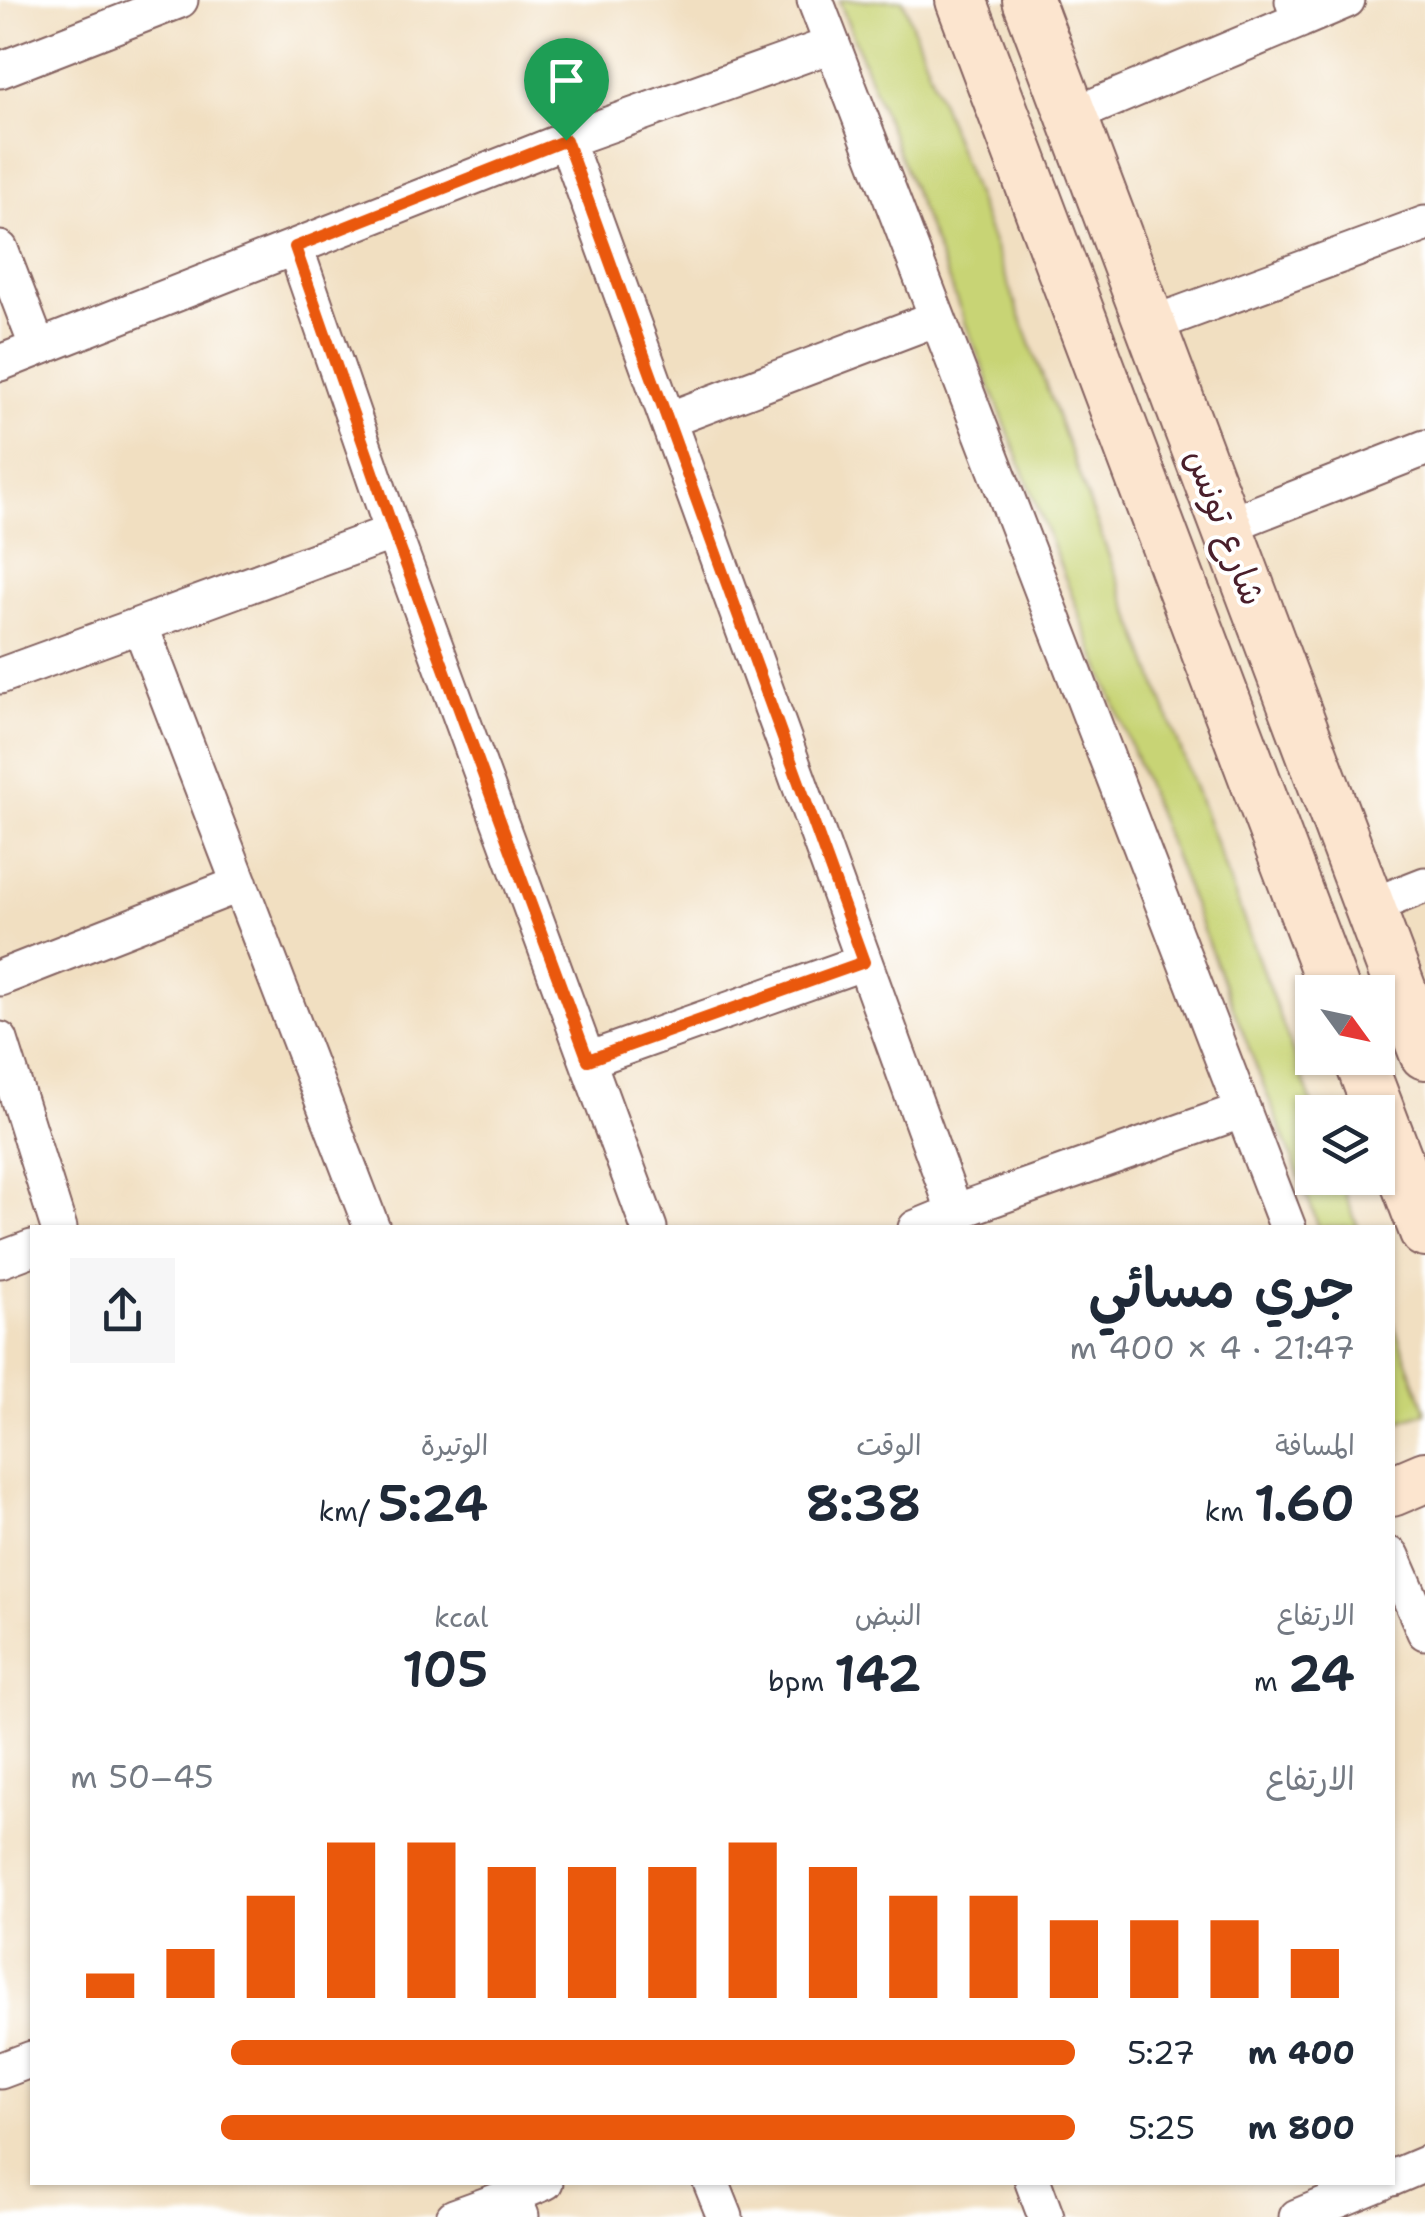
<!DOCTYPE html>
<html lang="ar">
<meta charset="utf-8">
<style>
:root{--surface:#fff;--page:#f6f6f7;--text:#1f2937;--muted:#747a83;--accent:#ea580c}
body{margin:0;font-family:"Shantell Sans","Playpen Sans Arabic",sans-serif;background:var(--page);color:var(--text);direction:rtl;height:100vh;display:flex;flex-direction:column;font-size:38px;white-space:nowrap}
*{box-sizing:border-box;margin:0}
p{font-size:32px;color:var(--muted)}
.icon{flex:none;width:55px;height:55px;fill:none;stroke:currentColor;stroke-width:2;stroke-linecap:round;stroke-linejoin:round}
.map{position:relative;flex:1;overflow:hidden;direction:ltr}
.drawer{position:absolute;left:30px;top:1225px;width:1365px;height:960px;display:flex;flex-direction:column;background:var(--surface);border-radius:0px;box-shadow:0 2px 8px #0004;direction:rtl}
.drawer>*{flex:none}
.needle{width:65px;rotate:123deg}
.controls{position:absolute;left:1295px;top:975px;display:grid;gap:20px}
.controls a{display:grid;place-items:center;width:100px;height:100px;border-radius:0px;background:var(--surface);box-shadow:0 2px 8px #0004;font-size:50px}
.pin{position:absolute;display:grid;place-items:center;width:85px;height:85px;color:#fff;margin:-102px -42px;border-radius:50% 50% 50% 0;rotate:-45deg;box-shadow:0 0 10px #0007}
.pin .icon{rotate:45deg}
.round{display:grid;place-items:center;flex:none;width:105px;height:105px;border-radius:0px;background:var(--page)}
.head{display:flex;align-items:center;justify-content:space-between;height:170px;padding:0 40px}
h1{font-size:55px;font-weight:600;line-height:75px}
.stats{display:grid;grid-template-columns:repeat(3,1fr);gap:15px;height:170px;padding:10px 40px}
.stats div{display:grid;align-content:center}
.stats b{font-size:50px;font-weight:600}
.stats small{font-size:28px;font-weight:400}
.stats p{font-size:28px}
.chart{height:280px;padding:20px 40px}
.chart p{display:flex;justify-content:space-between}
.chart svg{width:100%;height:180px;margin-top:10px;stroke:var(--accent);stroke-width:6}
ul{padding:0 40px;list-style:none;font-size:32px}
li{display:grid;grid-template-columns:160px 120px 1fr;align-items:center;height:75px}
li i{height:25px;border-radius:12px;background:var(--accent)}
.map>svg:first-child{display:block}
.green{fill:#c8d475;stroke:#897a50;stroke-width:2.5}
.lines{fill:none;stroke-linecap:round;stroke-linejoin:round}
.street-casing{stroke:#846260;stroke-width:39}
.secondary-casing{stroke:#846260;stroke-width:54}
.street{stroke:#fff;stroke-width:35}
.secondary{stroke:#fce5cf;stroke-width:50}
.route-casing{stroke:#fff;stroke-width:20}
.route{stroke:#ea580c;stroke-width:12}
.labels{text-anchor:middle;dominant-baseline:central;stroke-width:8;stroke-linejoin:round;paint-order:stroke}
.street-label{font-size:35px;fill:#4a1f2b;stroke:#fff}
</style>
<div class="map">
<svg width="1425" height="2217" viewBox="0 0 1425 2217">
<rect width="100%" height="100%" fill="#fff"/>
<filter id="ink" filterUnits="userSpaceOnUse"><feTurbulence type="fractalNoise" baseFrequency=".01" numOctaves="2"/><feDisplacementMap in="SourceGraphic" scale="20" xChannelSelector="R" yChannelSelector="G"/><feConvolveMatrix kernelMatrix="1 2 1 2 8 2 1 2 1" color-interpolation-filters="sRGB"/></filter>
<filter id="wash" filterUnits="userSpaceOnUse"><feTurbulence type="fractalNoise" baseFrequency=".0048" numOctaves="4" result="noise"/><feDisplacementMap in="SourceGraphic" scale="40" xChannelSelector="R" yChannelSelector="G"/><feGaussianBlur stdDeviation="2.25" result="paint"/><feColorMatrix in="noise" values="0 0 0 0 0 0 0 0 0 0 0 0 0 0 0 0 0 1.4 0 .05"/><feComposite in="paint" operator="in"/></filter>
<g filter="url(#wash)">
<rect width="100%" height="100%" fill="#f1dfc1"/>
<path class="green" d="M839 0H903L1315 1112H1312V1178H1339L1358 1227H1319Z
M1392 1321 1425 1408V1413L1395 1423 1392 1416Z"/>
</g>
<g filter="url(#ink)">
<g class="lines">
<g class="street-casing">
<path id="street" d="M815 0 1288 1228
M1293 1 1300 20 1347 0
M0 70 180 0
M1071 116 1300 20
M566 140 955 1212 1243 1110
M295 247 393 532 649 1228
M0 249 38 348
M1150 325 1425 224
M0 363 566 140 831 45
M668 420 937 318
M1226 526 1425 448
M0 676 140 625
M1369 907 1425 885
M0 978 240 884
M0 1040 59 1228
M588 1060 864 962
M372 1228 140 625 393 532
M916 1228 955 1212
M0 1260 32 1248
M1392 1556 1425 1632
M0 2071 32 2059
M1392 2178 1425 2164
M711 2182 725 2217
M1033 2182 1046 2217
M521 2216 512 2196 545 2182
M454 2217 512 2196
M1297 2217 1382 2182"/>
</g>
<g class="secondary-casing">
<path id="secondary" d="M961 0 1335 992
M1028 0 1425 1054
M1359 1058 1425 1232
M1392 1491 1425 1477"/>
</g>
<use href="#street" class="street"/>
<use href="#secondary" class="secondary"/>
</g>
</g>
<g class="lines" filter="url(#ink)">
<g class="route-casing">
<path id="route" d="M566 140 864 962 588 1060 394 532 295 247Z"/>
</g>
<use href="#route" class="route"/>
</g>
<g class="labels">
<g class="street-label">
<text transform="translate(1226 527) rotate(69)">شارع تونس</text>
</g>
</g>
</svg>
<div class="controls">
<a><svg class="needle" viewBox="-14 -14 28 28"><path d="M0-13l5 13h-10z" fill="#e53935"/><path d="M0 13l5-13h-10z" fill="#747a83"/></svg></a>
<a><svg class="icon" aria-label="layers" viewBox="0 0 24 24"><path d="M12 4l9 5-9 5-9-5zM3 14l9 5 9-5"/></svg></a>
</div>
<div class="pin" style="left:566px;top:140px;background:#1e9e55"><svg class="icon" aria-label="arrive" viewBox="0 0 24 24"><path d="M6 21V4h12l-3 4 3 4H6"/></svg></div>
<section class="drawer">
<div class="head"><div><h1>جري مسائي</h1><p>21:47 · 4 × 400 m</p></div><a class="round"><svg class="icon" aria-label="share" viewBox="0 0 24 24"><path d="M12 15V3M7 8l5-5 5 5M5 13v7h14v-7"/></svg></a></div>
<div class="stats">
<div><p>المسافة</p><b>1.60<small> km</small></b></div>
<div><p>الوقت</p><b>8:38</b></div>
<div><p>الوتيرة</p><b>5:24<small> /km</small></b></div>
</div>
<div class="stats">
<div><p>الارتفاع</p><b>24<small> m</small></b></div>
<div><p>النبض</p><b>142<small> bpm</small></b></div>
<div><p>kcal</p><b>105</b></div>
</div>
<div class="chart"><p><span>الارتفاع</span>45–50 m</p>
<svg viewBox="0 0 160 44" preserveAspectRatio="none"><path d="M5 44V38M15 44V32M25 44V19M35 44V6M45 44V6M55 44V12M65 44V12M75 44V12M85 44V6M95 44V12M105 44V19M115 44V19M125 44V25M135 44V25M145 44V25M155 44V32"/></svg>
</div>
<ul>
<li><b>400 m</b>5:27<i style="width:84%"></i></li>
<li><b>800 m</b>5:25<i style="width:85%"></i></li>
</ul>
</section>
</div>
